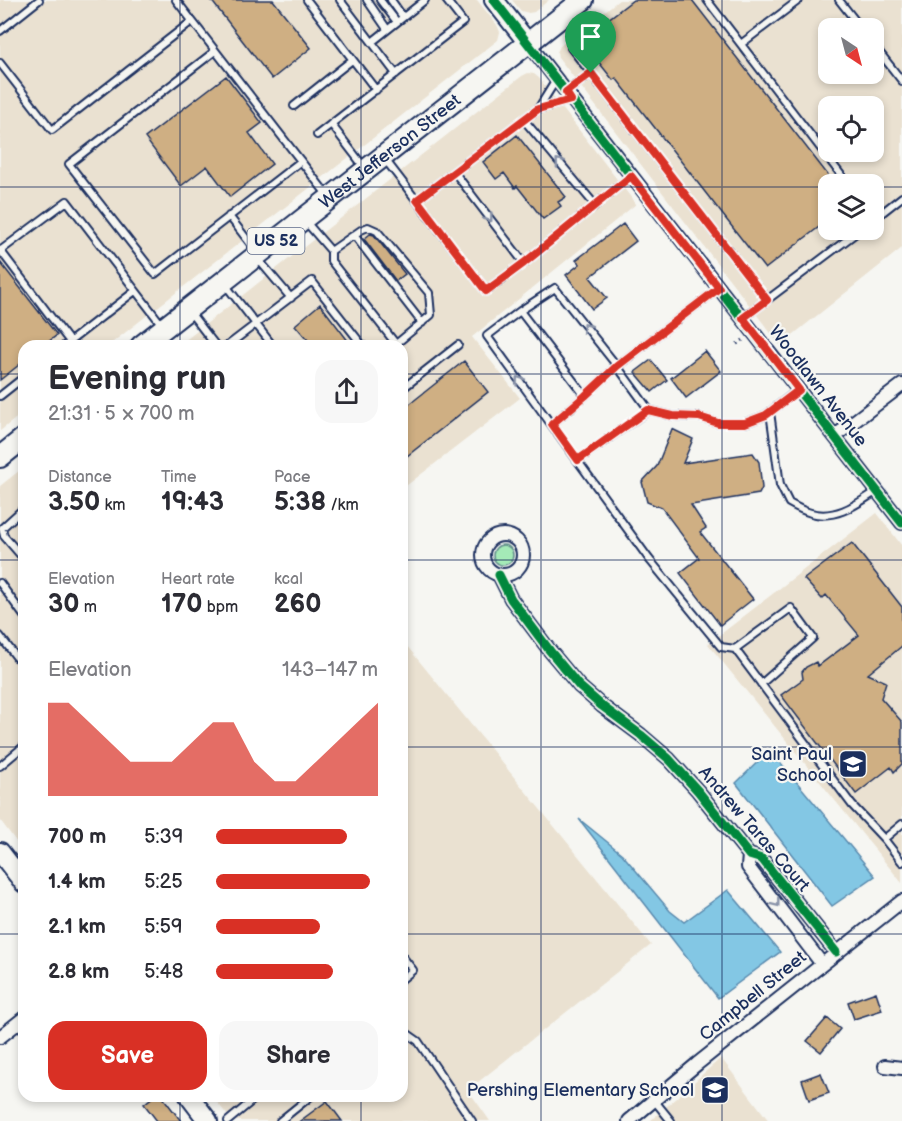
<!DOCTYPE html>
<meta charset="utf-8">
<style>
:root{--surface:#fff;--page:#f7f7f7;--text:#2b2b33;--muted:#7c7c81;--accent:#d93025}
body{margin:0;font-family:"Balsamiq Sans",sans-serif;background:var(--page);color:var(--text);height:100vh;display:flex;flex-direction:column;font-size:22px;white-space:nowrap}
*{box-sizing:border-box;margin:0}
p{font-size:20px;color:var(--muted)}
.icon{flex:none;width:33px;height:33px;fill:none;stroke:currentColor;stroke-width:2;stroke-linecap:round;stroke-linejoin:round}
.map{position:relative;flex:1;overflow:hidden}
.drawer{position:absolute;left:18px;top:340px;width:390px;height:762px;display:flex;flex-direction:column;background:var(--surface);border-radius:18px;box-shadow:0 3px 9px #0003}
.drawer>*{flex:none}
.needle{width:39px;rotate:144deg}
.buttons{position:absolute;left:818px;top:18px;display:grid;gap:12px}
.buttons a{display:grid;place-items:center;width:66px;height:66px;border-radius:12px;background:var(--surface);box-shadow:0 3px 9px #0003;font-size:30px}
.pin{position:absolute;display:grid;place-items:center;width:51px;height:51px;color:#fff;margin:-62px -26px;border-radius:50% 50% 50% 0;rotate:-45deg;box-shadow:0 0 6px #0007}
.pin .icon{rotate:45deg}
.round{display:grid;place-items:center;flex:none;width:63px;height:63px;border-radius:18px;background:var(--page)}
.head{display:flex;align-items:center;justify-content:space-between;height:102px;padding:0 30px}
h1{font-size:33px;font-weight:600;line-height:45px}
.stats{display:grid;grid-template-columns:repeat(3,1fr);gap:9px;height:102px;padding:6px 30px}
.stats div{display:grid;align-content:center}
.stats b{font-size:26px;font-weight:600}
.stats small{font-size:16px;font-weight:400}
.stats p{font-size:16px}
.chart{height:168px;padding:12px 30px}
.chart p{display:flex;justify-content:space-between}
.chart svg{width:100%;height:108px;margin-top:6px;fill:var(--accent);opacity:.7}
.cta{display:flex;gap:12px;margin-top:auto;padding:12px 30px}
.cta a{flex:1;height:69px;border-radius:18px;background:var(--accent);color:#fff;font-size:24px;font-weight:600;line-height:69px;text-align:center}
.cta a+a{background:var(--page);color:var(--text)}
ul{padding:0 30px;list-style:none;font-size:20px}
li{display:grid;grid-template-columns:96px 72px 1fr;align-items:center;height:45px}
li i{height:15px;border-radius:8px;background:var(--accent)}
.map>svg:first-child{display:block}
.built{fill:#eae1d1;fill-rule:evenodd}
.green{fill:#a4eab7;stroke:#608c8a;stroke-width:1.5}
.water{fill:#83c7e4;stroke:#598aae;stroke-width:1.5}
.building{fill:#cfaf83;stroke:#1b2f5e;stroke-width:1.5}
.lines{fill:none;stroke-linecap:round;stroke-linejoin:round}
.lane-casing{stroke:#1b2f5e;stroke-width:10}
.street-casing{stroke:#1b2f5e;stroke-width:16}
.secondary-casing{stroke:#1b2f5e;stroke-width:22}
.primary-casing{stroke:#1b2f5e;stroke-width:24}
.path{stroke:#1b2f5e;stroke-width:3;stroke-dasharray:1.5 4.5;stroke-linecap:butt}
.lane{stroke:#f6f6f2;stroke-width:6}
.street{stroke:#f6f6f2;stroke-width:12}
.secondary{stroke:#f6f6f2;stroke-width:18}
.primary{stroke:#f6f6f2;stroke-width:20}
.cycleway-casing{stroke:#f6f6f2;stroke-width:13}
.cycleway{stroke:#00873e;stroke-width:9}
.oneway{stroke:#8892a8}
.route-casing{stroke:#fff;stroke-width:12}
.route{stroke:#d93025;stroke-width:8}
.grid{fill:none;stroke:#1b2f5e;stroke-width:1.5;stroke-opacity:0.55}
.labels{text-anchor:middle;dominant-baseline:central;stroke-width:4.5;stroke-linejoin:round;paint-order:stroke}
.shield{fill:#f6f6f2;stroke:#5d6b8a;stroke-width:1.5}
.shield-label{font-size:16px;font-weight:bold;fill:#1b2f5e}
.street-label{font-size:18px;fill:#1b2f5e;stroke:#f6f6f2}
.poi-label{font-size:18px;fill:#1b2f5e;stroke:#f6f6f2;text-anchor:end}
</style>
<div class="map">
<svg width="902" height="1121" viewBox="0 0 902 1121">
<rect width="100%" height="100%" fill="#f6f6f2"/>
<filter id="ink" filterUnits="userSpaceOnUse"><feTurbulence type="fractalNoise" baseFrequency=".0167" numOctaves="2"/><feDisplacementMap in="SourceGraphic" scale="12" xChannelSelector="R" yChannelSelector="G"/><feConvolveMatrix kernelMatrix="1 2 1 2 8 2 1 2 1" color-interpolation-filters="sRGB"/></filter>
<g filter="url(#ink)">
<path class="built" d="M0 0H477L497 25 500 32 498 40 108 346H24V412L0 431Z
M512 0H549L534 12 529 13 521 11Z
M619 0H902V248L780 345 558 57 557 52 560 46ZM828 28H873V74H828ZM828 106H873V152H828ZM828 184H873V230H828Z
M528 73 534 74 539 78 636 204 472 337 520 398 402 489V346H178L522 76Z
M24 467V852L0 820V486Z
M877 513 902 546V883L708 644Z
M402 640 651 945 468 1090 490 1121H232L213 1097 402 1096Z
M721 1058 769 1121H650Z"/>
<path class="green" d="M493 555a10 10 0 1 1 20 0a10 10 0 1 1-20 0Z"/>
<path class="water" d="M770 750 875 876 832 906 736 783Z
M579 819 622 854 670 911 684 922 728 890 780 952 718 998Z"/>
<path class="building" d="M211 0H273L311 48 272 79Z
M633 0H692L828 175 827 177 828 179V220L765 269 616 78 613 80 581 40Z
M226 76 262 123 249 133 272 164 230 197 207 166 181 186 145 138Z
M517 135 566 197 558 202 561 206 543 219 517 186 515 188 504 173 496 179 483 162Z
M623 224 636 241 590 277 607 298 592 309 566 275 580 264 576 260Z
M370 234 374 235 405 274 396 281 364 239Z
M0 262 57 335 43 346H24V361L0 380Z
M320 304 349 342 343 346H313L295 325Z
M705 351 721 371 686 398 671 378Z
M651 360 667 380 652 392 635 372Z
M464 361 488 392 402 460V410Z
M672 429 693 439 683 463 753 453 759 462 762 488 759 494 691 505 706 528 700 532 753 599 720 625 680 573 699 558 662 508 647 502 642 482 657 466Z
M852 543 902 607V646L868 674 886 682 881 698 902 722V764L894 772 891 767 856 794 781 695 803 679 802 672 806 667 816 662 818 666 859 635 826 595 822 599 804 579Z
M876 992 882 1010 854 1019 848 1002Z
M827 1018 840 1029 821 1052 807 1041Z
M821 1073 829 1093 809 1100 802 1080Z
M154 1096H162L181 1121H157L144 1104Z
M327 1101 342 1121H300Z"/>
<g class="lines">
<g class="lane-casing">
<path id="lane" d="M176 0 328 196
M307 0 376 90
M340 0 396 74
M367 0 387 29
M380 0 397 22
M391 0 403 17
M707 0 848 184
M839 0 861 28
M0 31 39 0
M372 42 425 0
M741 44 799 0
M873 44 902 81
M571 48 767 300
M215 51 69 164 155 274 301 161
M0 63 52 130 192 21
M566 92 591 73
M294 106 352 60
M539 109 571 100
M524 120 595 205
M331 124 364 167
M317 135 463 22 446 0
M384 158 486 291 524 263 631 176
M455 173 524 263
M417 200 538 109 556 80
M229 216 256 251
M873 218 874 219 902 197
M306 222 331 251V261L396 344 431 315 429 293 377 231 368 227 361 230 331 251
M354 235 422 323
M0 250 73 346
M0 251 67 201 162 325
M258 259 291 298
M224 283 273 346
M189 311 216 346
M520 311 585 396
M743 318 860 230
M64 346 135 291
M227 346 312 281 363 346
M402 389 458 345
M0 396 24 377
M649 410 673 416 699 417 718 423H745L766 415 798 390
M770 412 780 485 789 503C796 507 803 511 811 513 836 520 857 504 877 491
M552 424 585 396 617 366 555 288 520 311 487 336 649 559 721 647 735 649
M578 460 649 410 617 366 719 288
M24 508 2 528 4 536 24 559
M0 583 24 616
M0 636 24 667
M761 684 813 638 791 608 735 649 852 805 884 839
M0 766 24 746
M902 824 884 839 902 862
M402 956 413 970 402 979
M402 1031 408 1034 418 1041 472 1121
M654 1100 671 1121
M228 1121 258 1096
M280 1121 311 1096"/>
</g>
<g class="street-casing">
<path id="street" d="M528 43 902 523
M835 436 902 385
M483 555a20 20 0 1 1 40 0a20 20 0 1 1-40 0Z
M499 575 511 599 550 651 579 686 602 706 641 735 669 759 698 791 749 855 762 859 836 952
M749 855 748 867 822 964
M0 1037 24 1018
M885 1066 902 1068
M629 1121 697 1064 902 901"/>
</g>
<g class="secondary-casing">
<path id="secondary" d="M494 0 528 43
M0 852 24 883
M189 1096 208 1121"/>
</g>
<g class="primary-casing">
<g id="primary">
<path id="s1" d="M141 346 583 0"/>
<path d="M0 457 24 438"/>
</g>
</g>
<path class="path" d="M737 344 743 340"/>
<use href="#lane" class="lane"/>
<use href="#street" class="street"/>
<use href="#secondary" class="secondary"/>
<use href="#primary" class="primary"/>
<g class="cycleway-casing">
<path id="cycleway" d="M494 0 902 523
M499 575 511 599 550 651 579 686 602 706 641 735 669 759 698 791 749 855 762 859 836 952"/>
</g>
<use href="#cycleway" class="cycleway"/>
</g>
<defs><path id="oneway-chevron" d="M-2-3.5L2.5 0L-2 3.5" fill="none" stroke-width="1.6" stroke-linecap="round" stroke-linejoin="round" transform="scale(1.5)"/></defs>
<g class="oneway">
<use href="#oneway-chevron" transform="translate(559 162) rotate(-130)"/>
<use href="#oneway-chevron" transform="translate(489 218) rotate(53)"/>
<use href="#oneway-chevron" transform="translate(586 327) rotate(-129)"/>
<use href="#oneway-chevron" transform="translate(519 380) rotate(-126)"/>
<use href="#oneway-chevron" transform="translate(776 903) rotate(52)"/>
</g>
</g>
<g class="lines" filter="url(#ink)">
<g class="route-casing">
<path id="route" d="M591 73 767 300 743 318 799 390 766 415 745 423H718L699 417 673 416 648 410 578 460 552 424 585 396 617 366 719 288 631 176 524 263 486 291 417 200 538 109 571 100 566 92Z"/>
</g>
<use href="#route" class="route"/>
</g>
<path class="grid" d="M180 0V346M361 0V346M541 0V1121M722 0V1121M0 187H828M873 187H902M0 374H24M402 374H902M0 560H24M402 560H902M0 747H24M402 747H902M0 934H24M402 934H902M180 1096V1121M361 1096V1121"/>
<defs>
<g id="school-square" transform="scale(1.5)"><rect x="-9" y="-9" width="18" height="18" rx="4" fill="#1b2f5e" stroke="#f6f6f2"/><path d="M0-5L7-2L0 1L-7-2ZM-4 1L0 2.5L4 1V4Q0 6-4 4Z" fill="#fff"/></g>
</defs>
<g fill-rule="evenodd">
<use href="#school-square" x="853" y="764"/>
<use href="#school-square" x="715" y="1090"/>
</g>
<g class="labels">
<rect class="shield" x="247.5" y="228" width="57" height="26" rx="4.5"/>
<g class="shield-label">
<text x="276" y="241">US 52</text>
</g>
<g class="street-label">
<text stroke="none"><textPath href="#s1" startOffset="316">West Jefferson Street</textPath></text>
<text transform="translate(818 386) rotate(52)">Woodlawn Avenue</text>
<text transform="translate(754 829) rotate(49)">Andrew Taras Court</text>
<text transform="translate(753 996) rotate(-39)">Campbell Street</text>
</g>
<g class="poi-label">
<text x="832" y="754">Saint Paul<tspan x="832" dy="21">School</tspan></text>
<text x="694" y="1090">Pershing Elementary School</text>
</g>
</g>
</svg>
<div class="buttons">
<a><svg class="needle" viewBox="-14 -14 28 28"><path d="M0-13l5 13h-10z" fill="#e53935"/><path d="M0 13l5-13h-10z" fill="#7c7c81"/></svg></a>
<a><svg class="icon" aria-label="locate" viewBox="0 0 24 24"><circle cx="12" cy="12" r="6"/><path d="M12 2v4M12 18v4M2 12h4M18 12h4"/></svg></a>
<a><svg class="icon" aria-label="layers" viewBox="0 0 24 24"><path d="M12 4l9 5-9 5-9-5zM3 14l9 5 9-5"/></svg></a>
</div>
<div class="pin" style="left:591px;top:73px;background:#1e9e55"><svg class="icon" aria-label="arrive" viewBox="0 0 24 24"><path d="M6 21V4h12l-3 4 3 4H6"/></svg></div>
<section class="drawer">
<div class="head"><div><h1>Evening run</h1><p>21:31 · 5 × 700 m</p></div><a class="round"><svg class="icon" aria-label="share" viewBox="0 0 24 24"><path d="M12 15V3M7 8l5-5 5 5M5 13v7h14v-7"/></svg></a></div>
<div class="stats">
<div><p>Distance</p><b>3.50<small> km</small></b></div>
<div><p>Time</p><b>19:43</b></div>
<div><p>Pace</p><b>5:38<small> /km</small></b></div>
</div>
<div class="stats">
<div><p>Elevation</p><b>30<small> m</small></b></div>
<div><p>Heart rate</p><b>170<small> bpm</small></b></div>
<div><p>kcal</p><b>260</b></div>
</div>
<div class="chart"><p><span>Elevation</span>143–147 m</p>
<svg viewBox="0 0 160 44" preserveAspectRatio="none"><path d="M0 44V6L10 6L20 14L30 22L40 30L50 30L60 30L70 22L80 14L90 14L100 30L110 38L120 38L130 30L140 22L150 14L160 6V44z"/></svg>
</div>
<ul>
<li><b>700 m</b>5:39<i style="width:81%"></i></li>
<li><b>1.4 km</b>5:25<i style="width:95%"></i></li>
<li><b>2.1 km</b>5:59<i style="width:64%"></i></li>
<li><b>2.8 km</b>5:48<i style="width:72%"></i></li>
</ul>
<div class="cta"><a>Save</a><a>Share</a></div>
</section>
</div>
